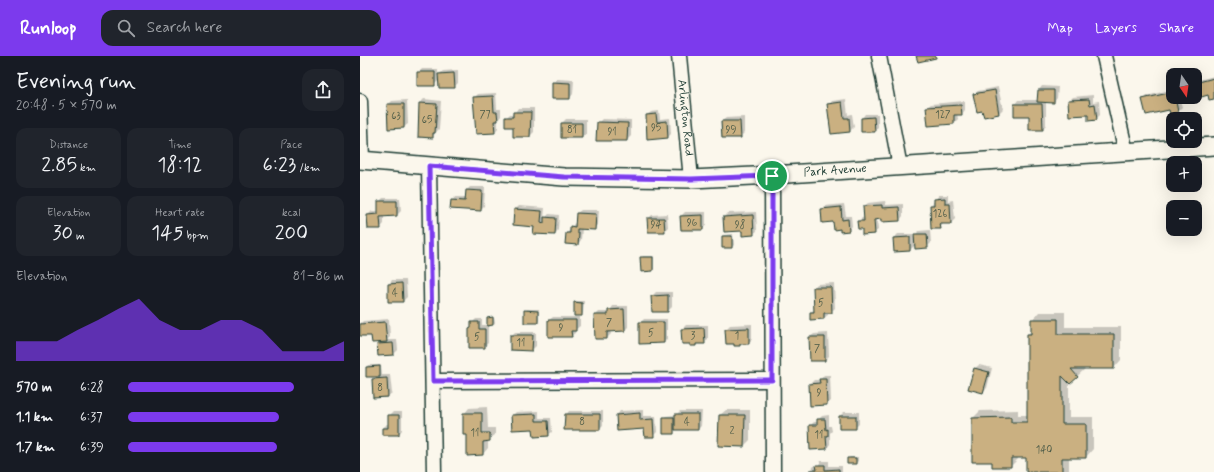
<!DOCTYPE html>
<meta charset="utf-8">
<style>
:root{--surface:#171b24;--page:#20242c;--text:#f1f3f6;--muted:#9ea1a6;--accent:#7c3aed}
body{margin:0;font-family:Mynerve,sans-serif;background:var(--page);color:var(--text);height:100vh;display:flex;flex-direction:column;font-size:15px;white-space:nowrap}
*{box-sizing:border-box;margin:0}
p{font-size:13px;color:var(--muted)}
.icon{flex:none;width:22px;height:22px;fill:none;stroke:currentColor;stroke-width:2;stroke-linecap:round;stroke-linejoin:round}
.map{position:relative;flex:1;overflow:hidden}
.details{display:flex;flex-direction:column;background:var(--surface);width:360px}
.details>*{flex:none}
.needle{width:26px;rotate:167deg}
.tools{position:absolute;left:806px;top:12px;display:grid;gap:8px}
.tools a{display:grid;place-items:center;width:36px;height:36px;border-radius:8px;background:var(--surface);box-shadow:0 4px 16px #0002;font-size:20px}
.pin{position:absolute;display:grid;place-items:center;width:34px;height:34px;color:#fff;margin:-17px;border:2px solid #fff;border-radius:50%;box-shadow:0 1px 4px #0007}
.round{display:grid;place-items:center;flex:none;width:42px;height:42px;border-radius:12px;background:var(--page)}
.headline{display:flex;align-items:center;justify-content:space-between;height:68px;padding:0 16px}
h1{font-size:22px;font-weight:600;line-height:30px}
.stats{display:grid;grid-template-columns:repeat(3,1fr);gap:6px;height:68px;padding:4px 16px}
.stats div{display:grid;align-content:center;border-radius:10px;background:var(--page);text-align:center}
.stats b{font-size:20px;font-weight:600}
.stats small{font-size:11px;font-weight:400}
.stats p{font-size:11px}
.chart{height:112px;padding:8px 16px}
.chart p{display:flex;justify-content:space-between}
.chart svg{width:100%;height:72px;margin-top:4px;fill:var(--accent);opacity:.7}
ul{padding:0 16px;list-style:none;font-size:13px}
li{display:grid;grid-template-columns:64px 48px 1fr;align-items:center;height:30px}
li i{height:10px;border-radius:5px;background:var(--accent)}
header{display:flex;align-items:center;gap:24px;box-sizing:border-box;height:56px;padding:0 20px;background:var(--accent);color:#fff}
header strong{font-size:19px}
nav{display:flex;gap:22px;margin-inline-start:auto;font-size:14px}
.search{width:280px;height:36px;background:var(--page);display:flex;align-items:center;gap:10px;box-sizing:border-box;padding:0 14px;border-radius:12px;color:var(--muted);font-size:15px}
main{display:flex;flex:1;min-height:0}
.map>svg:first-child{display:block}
.shadow{fill:#0003}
.building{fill:#cab081;stroke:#1f3d34}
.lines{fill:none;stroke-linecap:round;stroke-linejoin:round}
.minor-casing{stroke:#1f3d34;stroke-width:17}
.tertiary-casing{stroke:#1f3d34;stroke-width:20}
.minor{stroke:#fbf7ec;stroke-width:14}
.tertiary{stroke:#fbf7ec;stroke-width:17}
.route-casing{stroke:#fff;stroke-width:8}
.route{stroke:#7c3aed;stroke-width:5}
.labels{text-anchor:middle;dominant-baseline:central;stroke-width:3;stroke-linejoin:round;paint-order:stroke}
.number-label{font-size:10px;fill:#4a5a47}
.street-label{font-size:12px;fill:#1f3d34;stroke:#fbf7ec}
</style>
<header>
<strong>Runloop</strong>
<div class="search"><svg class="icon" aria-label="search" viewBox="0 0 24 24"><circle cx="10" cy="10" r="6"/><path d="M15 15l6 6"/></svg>Search here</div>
<nav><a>Map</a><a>Layers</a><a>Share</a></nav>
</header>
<main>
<section class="details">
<div class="headline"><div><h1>Evening run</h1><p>20:48 · 5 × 570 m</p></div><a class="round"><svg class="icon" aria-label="share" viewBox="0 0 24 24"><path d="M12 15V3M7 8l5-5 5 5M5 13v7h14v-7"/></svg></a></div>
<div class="stats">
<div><p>Distance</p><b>2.85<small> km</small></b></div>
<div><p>Time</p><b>18:12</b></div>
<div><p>Pace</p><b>6:23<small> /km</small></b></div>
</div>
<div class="stats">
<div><p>Elevation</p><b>30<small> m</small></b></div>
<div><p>Heart rate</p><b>145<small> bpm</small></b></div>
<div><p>kcal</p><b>200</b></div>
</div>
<div class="chart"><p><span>Elevation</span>81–86 m</p>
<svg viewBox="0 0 160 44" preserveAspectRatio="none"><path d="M0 44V32L10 32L20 32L30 25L40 19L50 12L60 6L70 19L80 25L90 25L100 19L110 19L120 25L130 38L140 38L150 38L160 32V44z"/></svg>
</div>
<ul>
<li><b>570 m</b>6:28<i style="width:77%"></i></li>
<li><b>1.1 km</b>6:37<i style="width:70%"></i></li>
<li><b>1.7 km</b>6:39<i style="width:69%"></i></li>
</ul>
</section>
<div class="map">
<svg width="854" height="416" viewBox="0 0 854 416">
<rect width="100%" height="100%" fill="#fbf7ec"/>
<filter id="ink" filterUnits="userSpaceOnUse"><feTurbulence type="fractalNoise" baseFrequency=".025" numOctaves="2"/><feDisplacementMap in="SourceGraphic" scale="8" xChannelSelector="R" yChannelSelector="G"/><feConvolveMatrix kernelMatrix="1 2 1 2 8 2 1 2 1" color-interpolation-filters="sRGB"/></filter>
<g filter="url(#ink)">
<path class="shadow" d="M62 13H78V19L83 15 98 14V27L94 31 79 24 74 29 58 17Z
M854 20V42L849 38 829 43 828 41H835V25Z
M197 23 214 24 213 38 210 42 193 27Z
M682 30 698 31 697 42 694 46H686V69L682 73 670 59 655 48 658 44H678L679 34Z
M638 31 643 53 639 57 624 60 623 53 614 38 618 35Z
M813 33V41H819L822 51 818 55 810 57 809 52 784 44 787 40Z
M136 37 137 53H141V60L138 64V72L135 76 114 42 118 38Z
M733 39V46L739 45 740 59 736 63 709 45 713 41Z
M64 43 81 45 79 73 72 81 59 80 60 47Z
M486 43 488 59 492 58 494 71 490 75 472 77 469 49 472 45Z
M47 44 48 68 44 71 28 49 32 45Z
M605 45V54L602 58H597L598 63 594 67 569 69 567 51 571 48Z
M158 52H174V76L170 80 154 70 146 62 150 58H154Z
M299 55 300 63 310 62 311 78 307 82 287 59 291 56Z
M505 58H518V71L514 75 502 62Z
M384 61V77L380 81 362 65 366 62Z
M206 63H226V78L222 81 202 67Z
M242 63 271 64V80L267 84 238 67Z
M110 131H125L124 150 120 154 92 145 95 141H106L107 134Z
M579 139H588V145L593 144 595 163 591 167H584L580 172 571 149Z
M23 142H40L41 155 37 159H24V168L20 172 8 159 12 155H19V146Z
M525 145 526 149 543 148V160L540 164 517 163 518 174 514 177 503 172 498 165 502 162 505 161 504 150 508 147Z
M484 148 486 160H491L492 170 489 174 481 172 474 164 462 154 465 150Z
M159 150 185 152 184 163 189 158 199 159 198 174 195 178 175 170 155 154Z
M221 154H239L238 169 234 173 222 172 221 184 218 188 207 177 211 173V171L215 167H216L217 157Z
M325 156H346V169L343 173 321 160Z
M396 156 397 175 393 178 364 161 368 157Z
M307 158 308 171 304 175 288 163 292 159Z
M570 174 571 187 567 191 555 189 550 194 534 182 538 178H553V181L559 175Z
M373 178 374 189 372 191 363 180 364 179Z
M283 200H294V213L293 214 281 202Z
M32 224H46L47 241 43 245 29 228Z
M474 227 475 252 471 256H468V259L464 262 451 256 455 253 454 232 457 228Z
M296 236H312V251L308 255H293L292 240Z
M216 245H224L223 257 222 259 215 247Z
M253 250H268V271L265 274 250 275 251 278 247 282 235 260 239 256H249Z
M167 253H179V265L177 266 165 255Z
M679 256H705V271H761V304L754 312H726L710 327 709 326V361H733V393L726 401H709V416H667V401H658V403L651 410 633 405 613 362 620 355 658 354V359H668V278L672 274V264Z
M193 261H220V270L215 274V277L211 280 189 264Z
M128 262H134L135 267 133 268 128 269Z
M29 263 30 281 27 284H37L38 294 34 298 18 288 21 286 12 278 0 275V268L3 265Z
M116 263H122V269H128V287L124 291 112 271V267Z
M284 263H307V283L304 286 280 267Z
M392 268V283L389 287H382L379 289 366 273 370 269Z
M326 269H348V283L344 287H338L336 289 322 273Z
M155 276H176V290L172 294 151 280Z
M468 277 469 300 465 304 450 281 454 278Z
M8 309H21L22 319H30L32 337 28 340 13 324 16 320 7 311Z
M619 309 632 312 627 332 623 336 610 332 615 312Z
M464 319H470L471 345 467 348 450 328 454 324H460Z
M127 351 128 372H135V379L128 384V392L123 398 108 378 104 358 109 352Z
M283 354V360H296L297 376 293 380 285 372 257 359 260 355Z
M366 354H390V384L384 390 360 359Z
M179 355V362H191L192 376 188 379 152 360 156 356Z
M209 355H243V369L239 373 206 359Z
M320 355H342L341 370 338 373H315L314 377 304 361 306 360 316 359Z
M33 356H42V374L39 378 23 372 27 368H29V360Z
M484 356H499V368L495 372 480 360Z
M469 359V370H471L472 375 470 377V388L467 392 450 370 454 366H458V364L462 360Z
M490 401H498V405L496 407 488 403Z
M461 405H469V410H482V416H451V414L454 410H458Z"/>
<path class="building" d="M556 0H576V2L558 6Z
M57 16H75V30H57Z
M94 17 95 32H79L78 18Z
M854 22V43L849 44 848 39 828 45 827 41H835V27Z
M192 26 210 27V43H192Z
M635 34 639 58 624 61 622 55 617 56 613 38Z
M678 34H694V47L677 46Z
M813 36V41H815L818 56 810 58 809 54 786 59 782 43Z
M133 40 134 56H137L138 65H134L135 77 116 78 113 41Z
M729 43 730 49 735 48 737 64 728 65V59L709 60 708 44Z
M482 46 484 62H489L490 76 471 78 467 48Z
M59 47 77 48 75 77H73V82L58 81Z
M27 48H44V72L28 73Z
M654 48H682L683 74H669V60H654Z
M601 49 602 59H594V68L568 70 566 51Z
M153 56H171L170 81H153V71H145V61H153Z
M296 58 297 66 307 65 308 82 287 84 286 59Z
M514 61 515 76H501V62Z
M361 65H380L381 82H362Z
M237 66 268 67 267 85H236Z
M201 67H222V82H201Z
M106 134 122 135 121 155 90 153 91 144 105 145Z
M585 142V148H590L591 168H580L581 173H571L570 149H574V143Z
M18 145H37V160L20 161 21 173H8L7 159 18 158Z
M522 149V152L539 151 540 165 521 166V163L514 164 515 178 502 179V173H498L497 165H504L503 150Z
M481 151 482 164 488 163 489 175 480 176V173L474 174 473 166 462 167 461 153Z
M154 153 182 155 181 166 184 167V161L196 162 195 179 173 178 174 171 153 169Z
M216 157 236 158 235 174 217 173V177H219L218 189 205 188 206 177H210V170L215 171Z
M343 159V174H321L320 160Z
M393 159 394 179 382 180V175L364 176 363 161Z
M287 162H304L305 176H288Z
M554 178H567L568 192 555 193Z
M362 180H372V192H362Z
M550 181V195L534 196 533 182Z
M280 201H293V215L281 216Z
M42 227 43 246H28V228Z
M453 231H471L472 257H464V263L450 264V256H454Z
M308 239V256H292L291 240Z
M214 246 222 247V260H214Z
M264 253 265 275 247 276V283H235L234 259H248V254Z
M164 254 178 255V267H164Z
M133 261V269L127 270V262Z
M671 263H698V278H754V313H711L718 321 710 328 702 320V368H726V402H702V416H666V402H651V411H632V406H612V362L651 361V366H667V278H671Z
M188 264H216V275H211L212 281H188Z
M25 266 27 286 12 287 11 280H0V268Z
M111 266H119V273H125V292H109V273L111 272Z
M279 266H304V287L279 288Z
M344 272 345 288H336V290H330V288H322L321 273Z
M389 272V288H380V290H374V288H366L365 273Z
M150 279H173L172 295 150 294Z
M449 281H465V305H450Z
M33 287 34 299 18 300 17 288Z
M20 310V321H6V311Z
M614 312 629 316 623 337 608 333Z
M27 322 28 341 13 342 12 323Z
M459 323H466L467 349 450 350 449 328 460 327Z
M103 357H122V377H130V385L123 386V399L107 400V379H103Z
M280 357V364L293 363 294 381H285L284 373 257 375 256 359Z
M176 358V365H188L189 380 174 381 173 373 152 374 151 359Z
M205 358H240V374H204Z
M315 358H338V374H315Z
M28 359H39V379H22V372H28Z
M359 359H385L384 391 358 390Z
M479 360H496V373H479Z
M303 361H314V378H303Z
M457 363H465L466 374 468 373V380H466L467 393 450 394 449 369H457Z
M487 402H496V408H487Z
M456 409H465V414L479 413V416H450V414H457Z"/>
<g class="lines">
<g class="minor-casing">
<g id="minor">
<path id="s1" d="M319 0 331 123"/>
<path d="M519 0 540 111"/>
<path d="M744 0 766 96"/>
<path d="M0 45 2 104"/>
<path d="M69 110 74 416"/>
<path d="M412 119 413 416"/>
<path d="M73 325 412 324"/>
</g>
</g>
<g class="tertiary-casing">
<g id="tertiary">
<path id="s2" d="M0 104 204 121 331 123 412 119 854 90"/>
</g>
</g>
<use href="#minor" class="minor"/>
<use href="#tertiary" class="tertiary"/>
</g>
</g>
<g class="lines" filter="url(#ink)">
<g class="route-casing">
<path id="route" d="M69 110 204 121 331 123 412 120V324L73 325Z"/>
</g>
<use href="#route" class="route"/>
</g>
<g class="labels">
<g class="number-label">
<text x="125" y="59">77</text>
<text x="583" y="59">127</text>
<text x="36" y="60">63</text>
<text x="67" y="64">65</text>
<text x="296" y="72">95</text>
<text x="212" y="74">81</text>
<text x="371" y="74">99</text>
<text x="252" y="76">91</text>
<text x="580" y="158">126</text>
<text x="332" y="167">96</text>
<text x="296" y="169">94</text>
<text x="380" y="169">98</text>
<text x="35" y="237">4</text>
<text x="461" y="247">5</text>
<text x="249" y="267">7</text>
<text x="201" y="272">9</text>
<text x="291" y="277">5</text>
<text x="333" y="280">3</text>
<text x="377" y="280">1</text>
<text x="117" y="281">5</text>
<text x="161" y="287">11</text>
<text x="457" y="293">7</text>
<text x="20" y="332">8</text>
<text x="459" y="337">9</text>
<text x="222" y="366">8</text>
<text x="327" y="366">4</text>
<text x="372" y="375">2</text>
<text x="115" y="377">11</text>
<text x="459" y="379">11</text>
<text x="684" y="394">140</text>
</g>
<g class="street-label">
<text stroke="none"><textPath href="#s1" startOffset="62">Arlington Road</textPath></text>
<text stroke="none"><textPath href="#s2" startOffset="476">Park Avenue</textPath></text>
</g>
</g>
</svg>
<div class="tools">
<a><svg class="needle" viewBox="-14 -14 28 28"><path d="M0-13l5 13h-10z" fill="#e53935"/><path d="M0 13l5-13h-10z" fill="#9ea1a6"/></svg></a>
<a><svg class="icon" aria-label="locate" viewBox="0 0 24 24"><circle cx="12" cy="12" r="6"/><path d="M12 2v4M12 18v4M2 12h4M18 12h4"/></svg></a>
<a>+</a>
<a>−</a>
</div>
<div class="pin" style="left:412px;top:120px;background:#1e9e55"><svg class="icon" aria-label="arrive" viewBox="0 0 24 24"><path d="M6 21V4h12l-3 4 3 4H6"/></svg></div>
</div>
</main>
